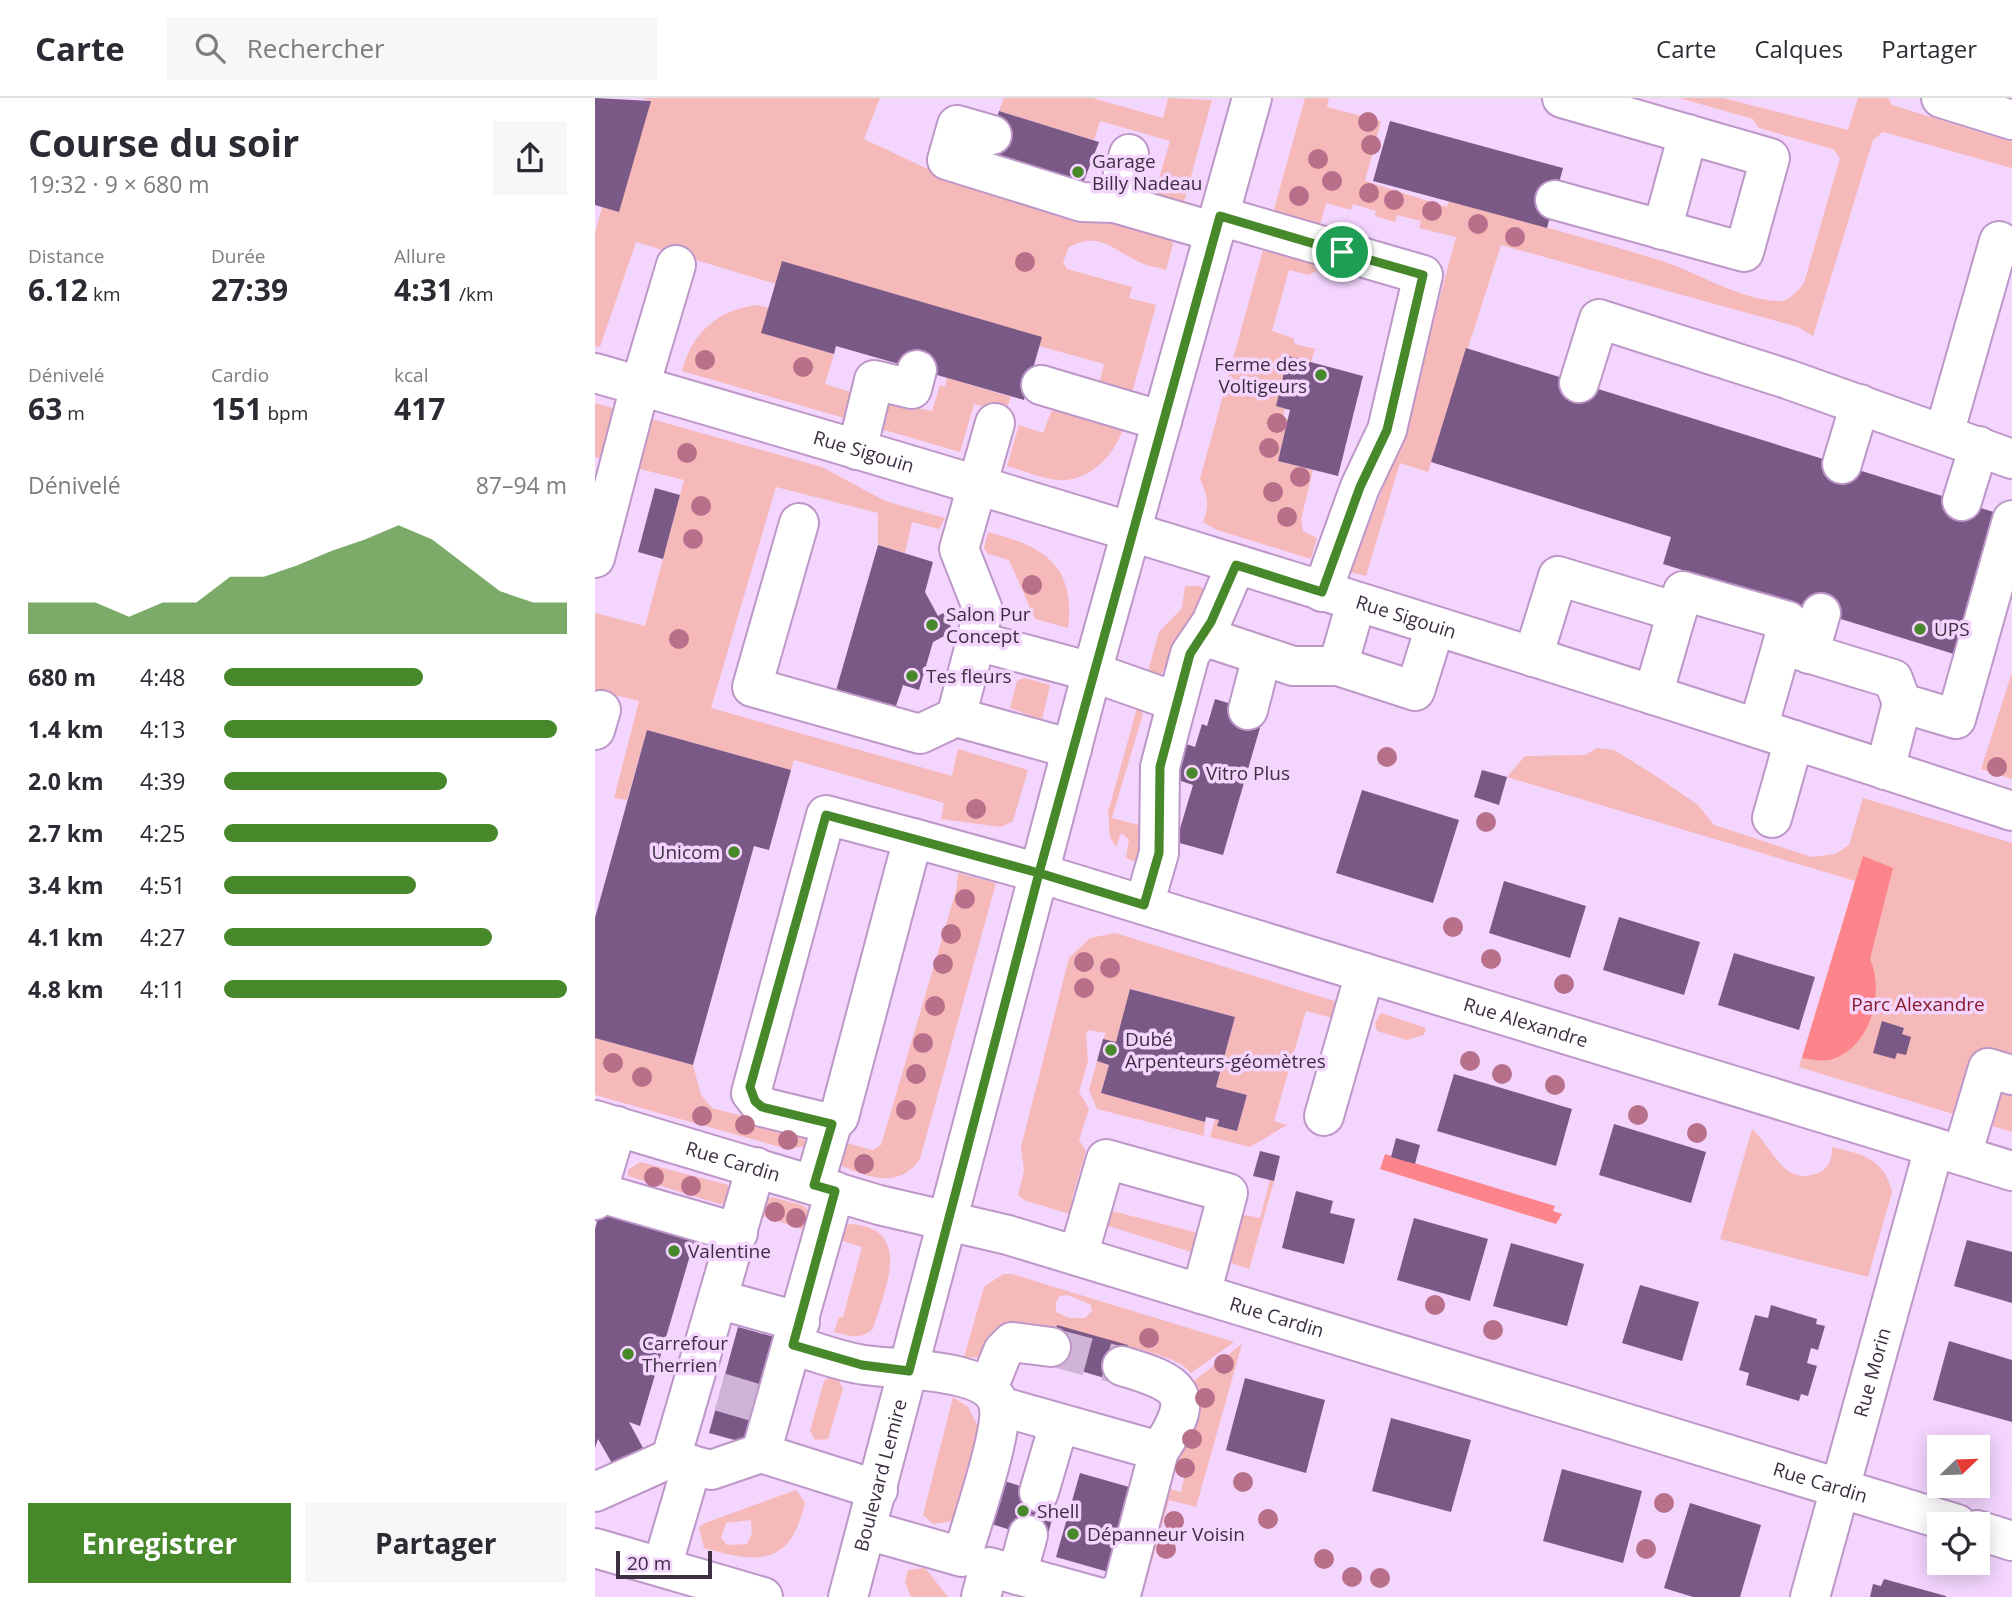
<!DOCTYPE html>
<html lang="fr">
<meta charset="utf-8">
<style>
:root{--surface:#fff;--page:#f7f7f7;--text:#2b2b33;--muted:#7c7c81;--line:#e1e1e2;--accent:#46882a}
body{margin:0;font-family:"Open Sans",sans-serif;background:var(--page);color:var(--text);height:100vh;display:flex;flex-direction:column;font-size:26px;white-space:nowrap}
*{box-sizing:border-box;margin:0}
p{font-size:23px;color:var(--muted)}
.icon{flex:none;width:38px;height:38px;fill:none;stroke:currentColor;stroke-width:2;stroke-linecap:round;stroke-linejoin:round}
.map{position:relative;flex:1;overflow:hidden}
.side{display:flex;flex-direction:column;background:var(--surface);width:595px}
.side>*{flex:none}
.needle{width:46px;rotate:67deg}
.buttons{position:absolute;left:1332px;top:1337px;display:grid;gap:14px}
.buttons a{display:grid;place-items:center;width:63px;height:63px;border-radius:0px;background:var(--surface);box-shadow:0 4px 18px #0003;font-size:35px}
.scale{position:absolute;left:21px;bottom:18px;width:96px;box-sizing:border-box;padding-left:7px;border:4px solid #3d2e42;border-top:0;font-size:19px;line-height:24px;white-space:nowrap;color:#3d2e42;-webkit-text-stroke:5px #f4d5fe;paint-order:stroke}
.pin{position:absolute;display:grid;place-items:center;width:60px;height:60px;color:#fff;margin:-30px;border:4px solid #fff;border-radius:50%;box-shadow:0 2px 7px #0007}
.round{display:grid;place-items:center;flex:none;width:74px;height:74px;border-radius:0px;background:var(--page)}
.summary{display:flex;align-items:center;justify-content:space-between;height:119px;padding:0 28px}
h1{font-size:38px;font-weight:700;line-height:52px}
.stats{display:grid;grid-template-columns:repeat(3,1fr);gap:10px;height:119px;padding:7px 28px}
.stats div{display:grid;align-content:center}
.stats b{font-size:30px;font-weight:700}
.stats small{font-size:19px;font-weight:400}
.stats p{font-size:19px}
.chart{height:196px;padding:14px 28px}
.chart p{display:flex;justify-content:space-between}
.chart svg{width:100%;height:126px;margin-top:7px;fill:var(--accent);opacity:.7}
.primary-button{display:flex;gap:14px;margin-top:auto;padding:14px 28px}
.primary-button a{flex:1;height:80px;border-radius:0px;background:var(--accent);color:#fff;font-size:28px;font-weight:700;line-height:80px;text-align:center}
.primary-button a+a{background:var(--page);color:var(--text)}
ul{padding:0 28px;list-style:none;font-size:23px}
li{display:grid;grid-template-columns:112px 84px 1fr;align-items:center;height:52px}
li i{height:18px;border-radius:9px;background:var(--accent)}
header{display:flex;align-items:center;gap:42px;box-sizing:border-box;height:98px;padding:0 35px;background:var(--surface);border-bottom:2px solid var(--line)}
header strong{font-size:33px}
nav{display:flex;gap:38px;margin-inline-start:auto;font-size:24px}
.search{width:490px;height:63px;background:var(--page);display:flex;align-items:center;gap:18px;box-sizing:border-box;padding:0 24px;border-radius:0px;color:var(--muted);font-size:26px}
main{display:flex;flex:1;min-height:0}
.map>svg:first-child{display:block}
.green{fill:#f6b9b9;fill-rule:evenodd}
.forest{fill:#fe848b}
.building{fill:#7b5986}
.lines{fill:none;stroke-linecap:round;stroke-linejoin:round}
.minor-tunnel{stroke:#cfb4d8;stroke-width:38;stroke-dasharray:38 19;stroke-linecap:butt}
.minor-casing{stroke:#bd97c8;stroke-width:42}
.major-casing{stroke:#bd97c8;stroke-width:42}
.minor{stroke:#fff;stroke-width:38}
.major{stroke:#fff;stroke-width:38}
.tree{fill:#b86f8a}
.route-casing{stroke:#fff;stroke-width:14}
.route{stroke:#46882a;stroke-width:9}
.poi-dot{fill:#46882a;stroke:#f4d5fe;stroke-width:2.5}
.labels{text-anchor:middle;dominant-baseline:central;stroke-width:7;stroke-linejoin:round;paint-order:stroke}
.poi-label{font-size:19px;fill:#3d2e42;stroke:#f4d5fe;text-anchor:start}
.street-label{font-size:19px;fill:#3d2e42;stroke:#f4d5fe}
.park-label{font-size:19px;fill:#871b2c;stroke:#f4d5fe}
</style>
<header>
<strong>Carte</strong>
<div class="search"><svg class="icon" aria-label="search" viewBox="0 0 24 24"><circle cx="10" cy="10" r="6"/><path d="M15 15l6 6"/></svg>Rechercher</div>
<nav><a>Carte</a><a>Calques</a><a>Partager</a></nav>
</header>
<main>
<section class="side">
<div class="summary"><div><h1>Course du soir</h1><p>19:32 · 9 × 680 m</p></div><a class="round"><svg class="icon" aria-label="share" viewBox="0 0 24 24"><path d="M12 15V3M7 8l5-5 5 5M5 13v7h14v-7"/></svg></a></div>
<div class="stats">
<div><p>Distance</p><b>6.12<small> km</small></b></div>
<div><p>Durée</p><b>27:39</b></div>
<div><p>Allure</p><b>4:31<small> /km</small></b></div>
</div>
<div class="stats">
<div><p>Dénivelé</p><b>63<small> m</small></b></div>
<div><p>Cardio</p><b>151<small> bpm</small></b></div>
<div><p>kcal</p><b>417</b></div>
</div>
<div class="chart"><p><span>Dénivelé</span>87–94 m</p>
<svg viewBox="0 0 160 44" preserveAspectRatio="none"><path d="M0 44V33L10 33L20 33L30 38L40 33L50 33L60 24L70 24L80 20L90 15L100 11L110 6L120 11L130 20L140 29L150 33L160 33V44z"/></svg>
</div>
<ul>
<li><b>680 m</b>4:48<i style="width:58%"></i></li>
<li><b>1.4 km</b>4:13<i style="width:97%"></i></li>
<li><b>2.0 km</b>4:39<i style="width:65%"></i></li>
<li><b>2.7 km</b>4:25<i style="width:80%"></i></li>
<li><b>3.4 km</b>4:51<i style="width:56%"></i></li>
<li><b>4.1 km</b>4:27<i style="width:78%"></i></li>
<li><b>4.8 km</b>4:11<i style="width:100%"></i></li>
</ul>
<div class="primary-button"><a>Enregistrer</a><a>Partager</a></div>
</section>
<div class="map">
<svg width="1417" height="1499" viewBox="0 0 1417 1499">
<rect width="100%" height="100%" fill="#f4d5fe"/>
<path class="green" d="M47 0H285L269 41 337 73 579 142 571 172C562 169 552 168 544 164 517 151 505 133 474 149L468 164 472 171 537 189 534 200 561 207 536 299 504 287 509 266 444 248 446 239 187 163 181 186 41 144 5 249 0 248V135L7 109 55 3Z
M409 0H497L568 20 573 0 617 2 588 107 559 98 575 43 505 23 499 42 404 13Z
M710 0H734L732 9 786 23 770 83 852 109 854 103C925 122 997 141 1067 163 1104 175 1145 202 1184 203 1195 204 1203 192 1209 185L1245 60 1238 51 1164 30 1158 21 1084 0H1128L1253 32 1263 0H1293L1297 7 1417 44V70L1288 34 1278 42 1218 238 1203 229 906 147 833 374 805 365 771 478 755 474 807 341 861 139 824 130 826 123 802 117 800 124 780 118 781 113 758 106 756 112 731 105 724 130 678 115Z
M668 152 716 165 722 173 713 177 694 172 677 233 698 240 700 246 720 251 716 264 681 308 690 310 688 319 693 321 683 363 718 372 706 422 708 433 722 440 716 461 622 432 608 424C615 406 613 399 605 381Z
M162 207 174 210 167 235 239 256 230 286 258 295 256 322 87 273C97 235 122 212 162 207Z
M352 280 416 299 410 315 379 306 365 354 286 331 287 310 296 305 337 313 345 287 350 289Z
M0 305 25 312 13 362 0 359Z
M463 311 529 328C521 354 500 379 471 382 453 384 430 373 412 368L424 327 448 335 456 314Z
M53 320 227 369 290 403 350 420 344 431 317 424 310 455 283 447V415L181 389 116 610 357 678 363 651 433 672 418 723 406 729 346 721 349 705 199 662 196 672 52 632 32 702 19 700 44 603 0 592V515L50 528 89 382 41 370Z
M393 434C447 448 481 466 473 530L440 521 414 462 393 456 389 450Z
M590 488H604L614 494 565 578 551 580 564 534 587 510Z
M1417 574V681L1386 671Z
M430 580 455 587 447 622 415 610 422 583Z
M542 610 548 616 517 720 547 728 542 765 531 760 534 741 526 735 521 749 515 739 513 714Z
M1002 650 1019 652 1058 676 1103 707 1119 727 1217 759 1240 756 1254 747 1268 700 1417 745V1034L1204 969 1260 783 912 679 930 658 990 657Z
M363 775 401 785 325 1061C304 1091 275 1080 245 1067L251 1045 278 1052 286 1047 361 793Z
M520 835 743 904 737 920 711 913 679 1023 692 1027 655 1049 615 1039 620 1021 624 1022 622 1028 642 1033 652 997 621 989 640 919 536 891 521 944 508 941 511 935 494 932 491 936 493 963 484 994 494 1011 484 1042 491 1053 477 1101 484 1108 481 1118 429 1102 423 1097 429 1073 426 1049 474 860 495 840Z
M786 915 831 930 829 937 812 942 782 933 780 925Z
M0 940 98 967 106 997 117 1010 205 1033 210 1038V1048L192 1051 0 997Z
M502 963 514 967 506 995 610 1024 609 1038 502 1011 494 992Z
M1157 1031C1179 1050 1187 1089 1223 1075 1235 1070 1237 1061 1237 1049 1267 1056 1289 1060 1297 1094L1273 1179 1125 1141Z
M45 1064 133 1087 138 1099 131 1108 33 1078V1072Z
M675 1082 679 1083 654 1171 633 1164 645 1121 650 1117 665 1120Z
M177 1099 207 1107 215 1113 210 1132 164 1117 167 1103Z
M517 1113 603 1135 600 1155 507 1126 511 1117Z
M255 1126C320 1130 289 1193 278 1231 266 1242 254 1238 239 1234L244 1219H248L267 1149 245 1142 248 1127Z
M408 1176H417L639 1244 596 1275C578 1248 446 1235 409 1227L393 1240 386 1260 369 1259 389 1189ZM473 1197 496 1207 497 1213 490 1220H474L461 1214V1204L465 1198Z
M647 1246 601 1409 574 1402 547 1499H535L571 1390 586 1394 590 1376 576 1371 600 1282Z
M237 1277 242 1279 248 1291 233 1341 220 1342 215 1333 229 1283Z
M358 1299 373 1309 388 1338 365 1422 338 1426 328 1417Z
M201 1392 210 1404C196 1468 164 1466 109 1450L104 1429 110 1425ZM156 1422 157 1435 152 1446 132 1447 126 1440 131 1425Z
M330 1470 353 1499H316L310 1484 313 1472Z"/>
<path class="forest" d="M1268 758 1298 770 1275 861C1289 892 1278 941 1245 958 1233 965 1220 962 1207 960Z
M790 1056 960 1108 958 1113 967 1116 961 1126 785 1071Z"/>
<path class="building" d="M0 0 56 3 24 114 0 107Z
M404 13 504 44 487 88 390 59Z
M795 23 968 70 952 130 778 83Z
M187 163 447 239 429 302 241 248 239 256 166 235Z
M871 250 1405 416 1362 557 1068 466 1076 439 836 364Z
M693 258 768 278 743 378 683 363 695 312 681 308Z
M60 390 85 397 68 461 43 454Z
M283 447 338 464 330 494 343 518 348 515 356 529 351 532 353 536 338 544 324 592 308 587 299 614 240 596Z
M620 601 669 616 628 757 581 744 598 687 580 681 591 646 600 649 607 626 612 628Z
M52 632 196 672 174 752 159 748 98 967 0 940V820Z
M887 672 912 679 904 707 879 699Z
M767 692 864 722 838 805 741 775Z
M909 783 991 808 975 860 894 835Z
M1024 819 1105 844 1089 897 1008 872Z
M1139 855 1220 879 1204 932 1123 907Z
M535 891 640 919 621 989 652 997 642 1033 622 1028 624 1022 620 1021 611 1019 610 1024 506 995 514 967 502 963 508 941 521 944Z
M1287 923 1309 930 1307 936 1316 939 1311 957 1302 955 1300 961 1278 955Z
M859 976 977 1011 961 1068 842 1033Z
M1019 1026 1111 1054 1096 1105 1004 1077Z
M801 1040 825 1047 820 1066 796 1059Z
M665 1053 685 1058 679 1083 658 1078Z
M701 1093 738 1103 735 1115 760 1121 749 1166 687 1150Z
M8 1103 103 1130 45 1328 34 1324 48 1350 18 1367 3 1341 0 1350V1131Z
M819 1120 893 1141 875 1203 802 1182Z
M1372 1142 1417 1154V1205L1359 1188Z
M916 1145 989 1166 972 1228 898 1208Z
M1045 1187 1104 1204 1087 1263 1027 1245Z
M1176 1207 1222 1221 1221 1226 1230 1228 1223 1252 1216 1250 1212 1265 1222 1268 1213 1298 1206 1296 1204 1303 1151 1287 1154 1275 1144 1272 1160 1217 1173 1220Z
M462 1227 533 1247 523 1284 452 1263Z
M143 1229 183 1240 154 1346 114 1335Z
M1354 1243 1417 1262V1324L1338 1302Z
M650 1280 730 1302 711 1375 631 1352Z
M796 1320 876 1342 856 1414 777 1393Z
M967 1371 1047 1393 1028 1465 948 1443Z
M485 1375 541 1391 517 1475 461 1459Z
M406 1382 463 1400 451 1443 393 1425Z
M1095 1405 1166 1427 1145 1499H1098L1069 1490Z
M1289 1481 1351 1498V1499H1275L1278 1486 1286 1488Z"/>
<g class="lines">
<path class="minor-tunnel" d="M456 1249 527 1268
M125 1294 165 1306"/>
<g class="minor-casing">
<g id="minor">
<path d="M1346 0 1417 22"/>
<path d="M397 37 362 27 352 62 487 104 520 105"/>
<path d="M534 56 520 105 620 134"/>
<path d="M960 102 1149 154 1175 60 967 0"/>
<path d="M625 118 828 177 792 332 765 389 727 494"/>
<path d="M1067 132 1093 36"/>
<path id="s1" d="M0 275C475 411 947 559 1417 713"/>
<path d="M984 285 1004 221 1192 281 1417 361"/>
<path d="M446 287 567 323"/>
<path d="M400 325 364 451 388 512 381 543 497 574 582 604 565 669 564 755 549 807"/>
<path d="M1349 336 1404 143"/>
<path d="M262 352 279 282 317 291 322 272"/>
<path d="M1247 366 1265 306"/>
<path d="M1367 403 1384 348"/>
<path d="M204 425 157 589 325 636 361 619"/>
<path d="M0 460 45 288 81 167"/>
<path d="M1082 514 1088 493 1193 523 1187 547"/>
<path d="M608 538 698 568H743L820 593 840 529"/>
<path d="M381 543 361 619 477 651"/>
<path d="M1214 556 1226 515"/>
<path d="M938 559 963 478 1082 514 1058 597"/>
<path d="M743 568 761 505"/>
<path d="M582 604 595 556 616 525 641 467"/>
<path d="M1307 605 1361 621 1417 422"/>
<path d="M653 612 667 558"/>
<path d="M1163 630 1187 547 1298 581 1307 605 1290 672"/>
<path d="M0 632 6 612"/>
<path d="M1177 720 1199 642"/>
<path id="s2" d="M318 740 444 775 1417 1073"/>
<path d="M729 1018 770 875"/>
<path id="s3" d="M0 1022 284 1107 413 1137 1362 1426"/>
<path d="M1367 1057 1393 970 1417 977"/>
<path d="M219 1087 237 1026 244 1019 318 740 231 717 156 995 167 1009 237 1026"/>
<path d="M2 1094 143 1135"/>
<path d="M0 1102 22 1028"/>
<path d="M483 1158 511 1061 633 1095 606 1196"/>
<path d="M123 1201 205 1224"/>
<path d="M198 1247C221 1254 246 1264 270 1267 302 1272 399 1269 404 1309 408 1337 376 1427 367 1459L272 1432"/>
<path d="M527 1268C585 1285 604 1295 564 1353"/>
<path d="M394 1288 408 1253 417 1244 456 1249"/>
<path d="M404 1308 564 1353 527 1493 515 1499"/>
<path d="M166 1355 283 1392"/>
<path d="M97 1367 116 1372 166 1355 240 1093"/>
<path d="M0 1394 76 1360"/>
<path d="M444 1394 464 1326"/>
<path d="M1382 1432 1417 1443"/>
<path d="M67 1469 97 1367 76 1360 161 1069"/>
<path d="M422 1477 433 1437"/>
<path d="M386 1499 394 1469 503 1499"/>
<path id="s4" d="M1215 1499 1339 1050"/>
</g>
</g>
<g class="major-casing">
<g id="major">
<path d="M0 1450 168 1499"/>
<path id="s5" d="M253 1499 497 574 657 0"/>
</g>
</g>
<use href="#minor" class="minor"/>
<use href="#major" class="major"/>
</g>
<g class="tree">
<circle cx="773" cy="24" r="10"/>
<circle cx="776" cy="47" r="10"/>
<circle cx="723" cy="61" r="10"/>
<circle cx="737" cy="83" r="10"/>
<circle cx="774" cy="95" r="10"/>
<circle cx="704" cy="98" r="10"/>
<circle cx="799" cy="102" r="10"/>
<circle cx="837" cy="113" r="10"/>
<circle cx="883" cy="126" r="10"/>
<circle cx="920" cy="139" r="10"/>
<circle cx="430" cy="164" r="10"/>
<circle cx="110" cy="262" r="10"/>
<circle cx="208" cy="269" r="10"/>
<circle cx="682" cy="325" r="10"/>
<circle cx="674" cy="350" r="10"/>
<circle cx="92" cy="355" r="10"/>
<circle cx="705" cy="379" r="10"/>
<circle cx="678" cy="394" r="10"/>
<circle cx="106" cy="408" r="10"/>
<circle cx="692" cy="419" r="10"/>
<circle cx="98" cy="441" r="10"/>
<circle cx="437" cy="487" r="10"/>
<circle cx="84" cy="541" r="10"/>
<circle cx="792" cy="659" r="10"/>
<circle cx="1402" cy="669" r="10"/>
<circle cx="381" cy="711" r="10"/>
<circle cx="891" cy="724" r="10"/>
<circle cx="370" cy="801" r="10"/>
<circle cx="858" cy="829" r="10"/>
<circle cx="356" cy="836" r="10"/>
<circle cx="896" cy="861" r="10"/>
<circle cx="489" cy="864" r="10"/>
<circle cx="348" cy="866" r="10"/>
<circle cx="515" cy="870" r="10"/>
<circle cx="969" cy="886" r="10"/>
<circle cx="489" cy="890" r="10"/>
<circle cx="340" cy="908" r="10"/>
<circle cx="328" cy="945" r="10"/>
<circle cx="875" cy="963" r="10"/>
<circle cx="18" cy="965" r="10"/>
<circle cx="321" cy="976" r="10"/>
<circle cx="907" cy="976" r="10"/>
<circle cx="47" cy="979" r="10"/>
<circle cx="960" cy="987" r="10"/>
<circle cx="311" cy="1012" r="10"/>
<circle cx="1043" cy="1017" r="10"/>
<circle cx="107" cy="1018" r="10"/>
<circle cx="150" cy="1027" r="10"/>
<circle cx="1102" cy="1035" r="10"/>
<circle cx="193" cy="1042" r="10"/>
<circle cx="269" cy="1066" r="10"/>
<circle cx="59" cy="1079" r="10"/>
<circle cx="96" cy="1088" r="10"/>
<circle cx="180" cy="1114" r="10"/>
<circle cx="201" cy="1120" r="10"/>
<circle cx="840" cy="1207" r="10"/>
<circle cx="898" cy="1232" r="10"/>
<circle cx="554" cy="1240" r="10"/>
<circle cx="629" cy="1266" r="10"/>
<circle cx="610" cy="1300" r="10"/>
<circle cx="597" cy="1341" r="10"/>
<circle cx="590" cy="1370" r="10"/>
<circle cx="648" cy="1384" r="10"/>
<circle cx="1069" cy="1405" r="10"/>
<circle cx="673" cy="1421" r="10"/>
<circle cx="579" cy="1423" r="10"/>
<circle cx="571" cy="1451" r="10"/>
<circle cx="1051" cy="1451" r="10"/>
<circle cx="729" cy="1461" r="10"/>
<circle cx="757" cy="1479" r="10"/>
<circle cx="785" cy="1480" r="10"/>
</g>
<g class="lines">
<g class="route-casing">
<path id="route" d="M747 154 625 118 444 775 231 717 155 989 160 1003 167 1009 237 1026 219 1087 240 1093 198 1247 267 1267 314 1273 444 775 549 807 564 755 565 669 595 556 616 524 641 467 727 494 765 389 792 332 828 177 747 154"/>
</g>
<use href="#route" class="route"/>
</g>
<g class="poi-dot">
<circle cx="483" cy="74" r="7"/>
<circle cx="726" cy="277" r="7"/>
<circle cx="337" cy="527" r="7"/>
<circle cx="1325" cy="531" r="7"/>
<circle cx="317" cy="578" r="7"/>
<circle cx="597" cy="675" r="7"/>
<circle cx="139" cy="754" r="7"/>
<circle cx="516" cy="952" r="7"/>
<circle cx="79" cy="1153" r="7"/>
<circle cx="33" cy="1256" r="7"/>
<circle cx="428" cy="1413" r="7"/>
<circle cx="478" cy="1436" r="7"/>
</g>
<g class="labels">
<g class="poi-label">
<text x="497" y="63">Garage<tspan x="497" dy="22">Billy Nadeau</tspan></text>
<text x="712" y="266" text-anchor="end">Ferme des<tspan x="712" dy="22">Voltigeurs</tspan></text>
<text x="351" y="516">Salon Pur<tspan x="351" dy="22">Concept</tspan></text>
<text x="1339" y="531">UPS</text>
<text x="331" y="578">Tes fleurs</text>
<text x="611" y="675">Vitro Plus</text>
<text x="125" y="754" text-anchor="end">Unicom</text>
<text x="530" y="941">Dubé<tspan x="530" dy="22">Arpenteurs-géomètres</tspan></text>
<text x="93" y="1153">Valentine</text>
<text x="47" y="1245">Carrefour<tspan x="47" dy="22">Therrien</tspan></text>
<text x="442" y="1413">Shell</text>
<text x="492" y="1436">Dépanneur Voisin</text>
</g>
<g class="street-label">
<text stroke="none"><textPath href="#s1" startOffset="280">Rue Sigouin</textPath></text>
<text stroke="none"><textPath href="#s1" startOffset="847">Rue Sigouin</textPath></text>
<text stroke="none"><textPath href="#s2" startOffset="640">Rue Alexandre</textPath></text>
<text stroke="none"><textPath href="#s3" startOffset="144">Rue Cardin</textPath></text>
<text stroke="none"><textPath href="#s3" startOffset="710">Rue Cardin</textPath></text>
<text stroke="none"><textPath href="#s4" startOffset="233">Rue Morin</textPath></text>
<text stroke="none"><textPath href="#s5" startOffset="126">Boulevard Lemire</textPath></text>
<text stroke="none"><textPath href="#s3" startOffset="1278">Rue Cardin</textPath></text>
</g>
<g class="park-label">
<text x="1323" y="906">Parc Alexandre</text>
</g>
</g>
</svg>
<div class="buttons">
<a><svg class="needle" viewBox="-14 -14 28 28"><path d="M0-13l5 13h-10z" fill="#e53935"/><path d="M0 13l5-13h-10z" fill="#7c7c81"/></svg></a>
<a><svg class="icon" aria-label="locate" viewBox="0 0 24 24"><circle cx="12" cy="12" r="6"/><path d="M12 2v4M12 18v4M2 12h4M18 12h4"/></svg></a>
</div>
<div class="scale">20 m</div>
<div class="pin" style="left:747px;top:154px;background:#1e9e55"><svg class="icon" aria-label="arrive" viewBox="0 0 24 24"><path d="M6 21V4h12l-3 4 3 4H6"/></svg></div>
</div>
</main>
